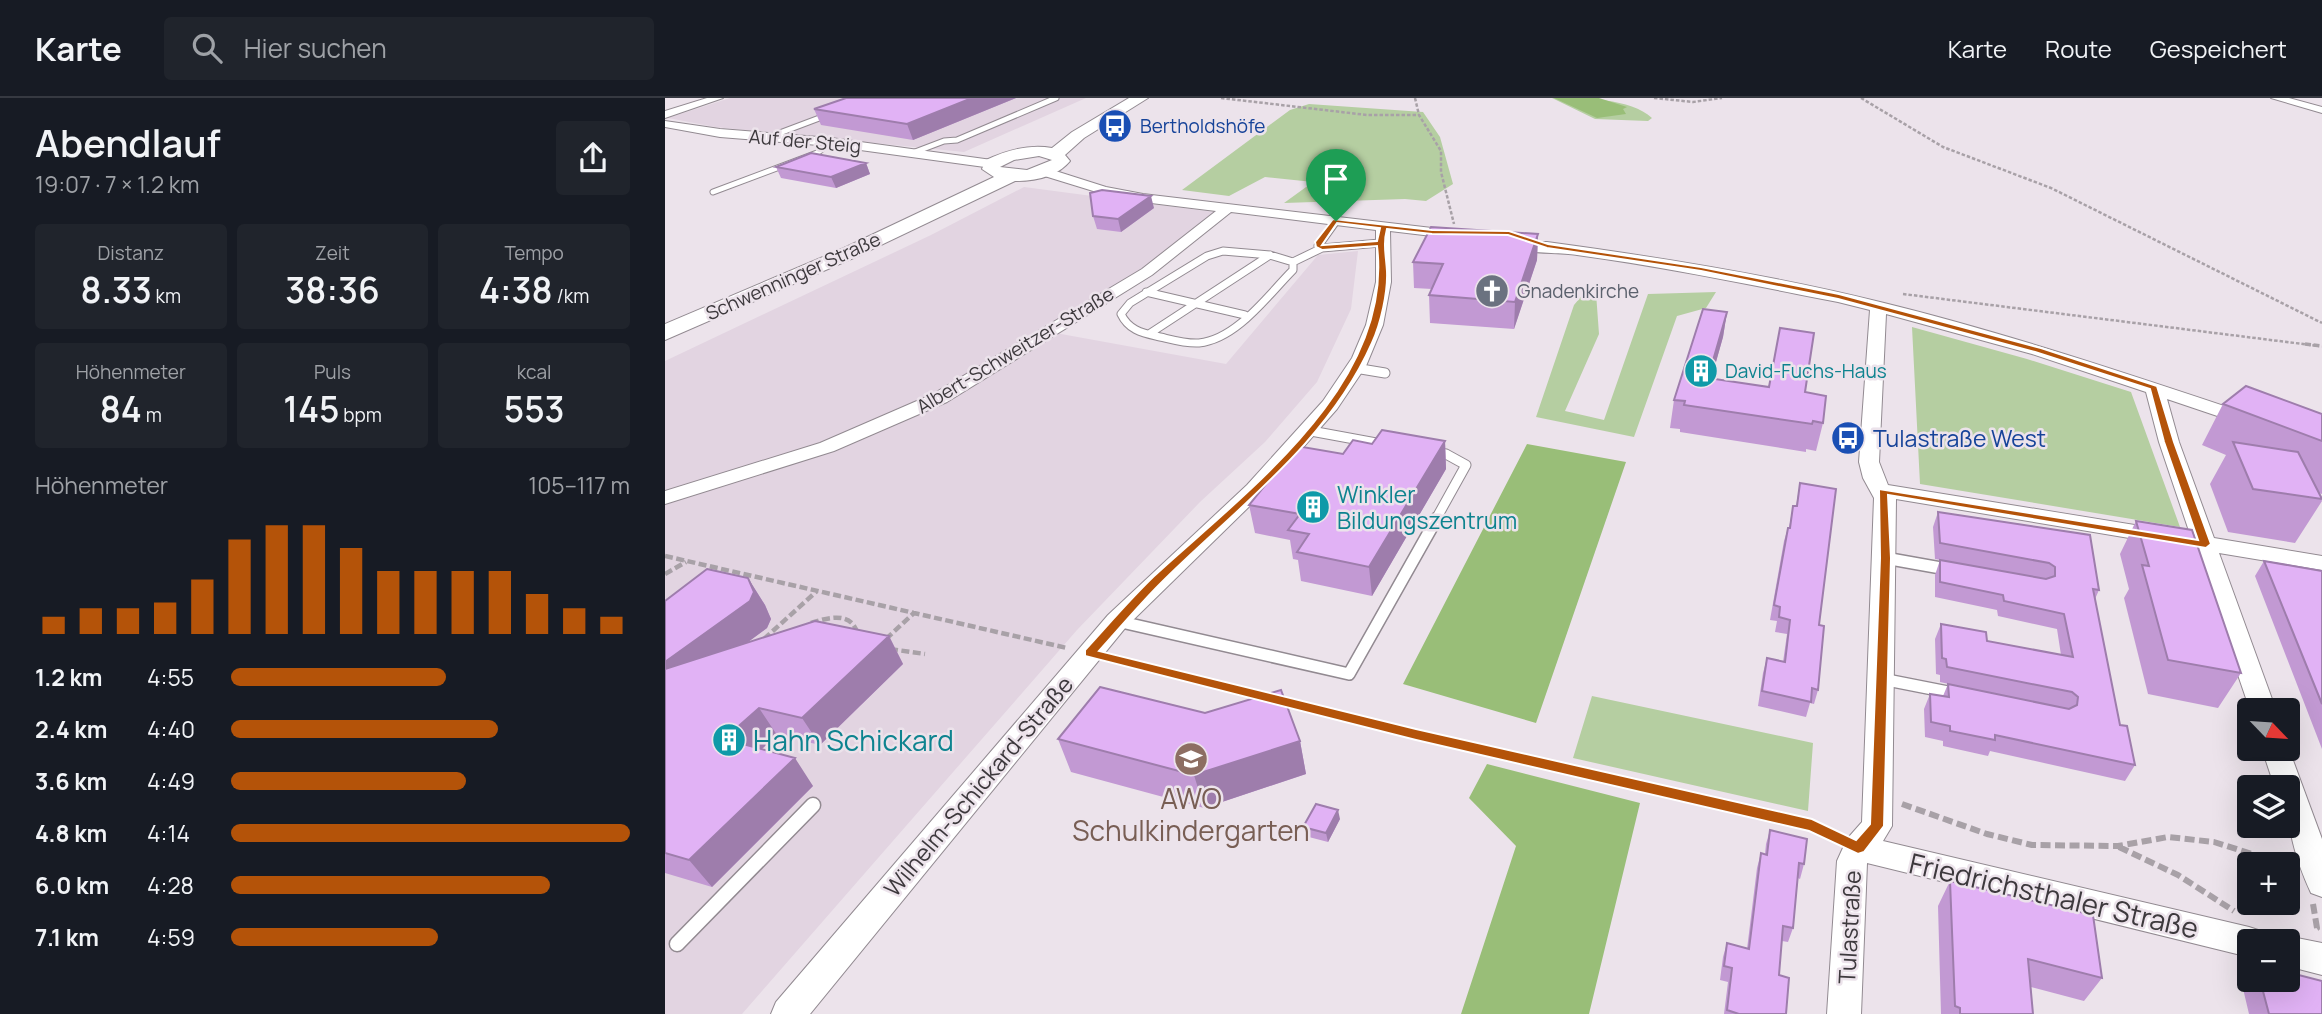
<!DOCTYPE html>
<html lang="de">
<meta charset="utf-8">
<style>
:root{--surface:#171b24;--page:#20242c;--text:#f1f3f6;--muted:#9ea1a6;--line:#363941;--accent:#b45309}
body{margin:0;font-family:Manrope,sans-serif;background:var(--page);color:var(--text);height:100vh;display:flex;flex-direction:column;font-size:26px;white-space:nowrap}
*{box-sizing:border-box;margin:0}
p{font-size:23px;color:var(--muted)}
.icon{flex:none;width:38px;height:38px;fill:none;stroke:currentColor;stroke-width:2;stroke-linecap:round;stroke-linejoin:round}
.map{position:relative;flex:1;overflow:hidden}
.side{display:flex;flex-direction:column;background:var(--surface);width:665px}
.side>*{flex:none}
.needle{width:46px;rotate:115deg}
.buttons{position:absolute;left:1572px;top:600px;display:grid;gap:14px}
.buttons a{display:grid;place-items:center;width:63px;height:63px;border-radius:7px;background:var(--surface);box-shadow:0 7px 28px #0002;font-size:35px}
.pin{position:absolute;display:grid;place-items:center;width:60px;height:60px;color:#fff;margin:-72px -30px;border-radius:50% 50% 50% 0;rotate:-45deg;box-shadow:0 0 7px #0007}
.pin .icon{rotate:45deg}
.round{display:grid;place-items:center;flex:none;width:74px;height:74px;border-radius:7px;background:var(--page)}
.summary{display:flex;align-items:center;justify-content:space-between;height:119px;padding:0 35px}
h1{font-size:38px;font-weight:600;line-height:52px}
.stats{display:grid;grid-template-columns:repeat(3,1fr);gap:10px;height:119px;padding:7px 35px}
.stats div{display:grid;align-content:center;border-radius:7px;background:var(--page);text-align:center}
.stats b{font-size:35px;font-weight:600}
.stats small{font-size:19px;font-weight:400}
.stats p{font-size:19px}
.chart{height:196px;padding:14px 35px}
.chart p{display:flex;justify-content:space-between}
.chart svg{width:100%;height:126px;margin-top:7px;stroke:var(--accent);stroke-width:6}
ul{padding:0 35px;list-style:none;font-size:23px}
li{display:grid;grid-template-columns:112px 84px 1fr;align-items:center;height:52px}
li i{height:18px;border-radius:9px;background:var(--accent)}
header{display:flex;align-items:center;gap:42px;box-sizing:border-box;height:98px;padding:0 35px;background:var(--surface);border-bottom:2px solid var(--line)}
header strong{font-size:33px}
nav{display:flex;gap:38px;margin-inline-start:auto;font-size:24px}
.search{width:490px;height:63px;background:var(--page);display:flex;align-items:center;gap:18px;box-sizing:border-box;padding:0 24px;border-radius:7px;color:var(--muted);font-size:26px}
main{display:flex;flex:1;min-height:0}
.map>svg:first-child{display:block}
.built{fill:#e2d4e1}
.green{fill:#b5cea1}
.forest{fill:#99be78}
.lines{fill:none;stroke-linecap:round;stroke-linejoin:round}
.service-far4-casing{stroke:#928a91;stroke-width:7}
.service-far3-casing{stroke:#928a91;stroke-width:9}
.service-far2-casing{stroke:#928a91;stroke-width:11}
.service-far1-casing{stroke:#928a91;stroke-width:14}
.service-casing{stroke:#928a91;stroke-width:17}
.minor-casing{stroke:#928a91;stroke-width:2}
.secondary-casing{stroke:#928a91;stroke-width:2}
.path-far3{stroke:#a8a1a7;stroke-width:2.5;stroke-dasharray:3.5 2;stroke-linecap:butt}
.path-far2{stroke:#a8a1a7;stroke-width:3.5;stroke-dasharray:6 2.5;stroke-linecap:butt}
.path-far1{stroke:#a8a1a7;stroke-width:4.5;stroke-dasharray:8 3.5;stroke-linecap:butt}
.path{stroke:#a8a1a7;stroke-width:6;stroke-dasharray:10 4.5;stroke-linecap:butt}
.service-far4{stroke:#fff;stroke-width:5}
.service-far3{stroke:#fff;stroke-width:7}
.service-far2{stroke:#fff;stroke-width:9}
.service-far1{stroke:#fff;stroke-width:11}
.service{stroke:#fff;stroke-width:14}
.minor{fill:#fff;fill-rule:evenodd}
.secondary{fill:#fff;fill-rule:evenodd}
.wall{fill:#c299d3}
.shaded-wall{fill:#9e7dac}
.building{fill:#e1b2f5;stroke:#9e7dac;stroke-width:2}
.route{fill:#b45309;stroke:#fff;stroke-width:2;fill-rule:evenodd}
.labels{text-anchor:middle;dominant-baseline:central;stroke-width:5;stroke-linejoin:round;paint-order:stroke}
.far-transit-label{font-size:19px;fill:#164399;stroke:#ece3eb;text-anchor:start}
.far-street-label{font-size:19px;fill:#3d393d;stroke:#ece3eb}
.far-worship-label{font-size:19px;fill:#5b616d;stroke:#ece3eb;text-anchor:start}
.far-culture-label{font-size:19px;fill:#0d838f;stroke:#ece3eb;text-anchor:start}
.transit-label{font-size:23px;fill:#164399;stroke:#ece3eb;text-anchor:start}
.culture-label{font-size:23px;fill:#0d838f;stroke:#ece3eb;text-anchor:start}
.street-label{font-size:23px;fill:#3d393d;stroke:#ece3eb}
.near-culture-label{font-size:28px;fill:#0d838f;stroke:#ece3eb;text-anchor:start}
.near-education-label{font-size:28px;fill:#785e54;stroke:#ece3eb}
.near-street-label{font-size:28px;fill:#3d393d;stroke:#ece3eb}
</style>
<header>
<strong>Karte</strong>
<div class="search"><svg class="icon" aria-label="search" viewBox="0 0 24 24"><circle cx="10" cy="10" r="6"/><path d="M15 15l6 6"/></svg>Hier suchen</div>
<nav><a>Karte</a><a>Route</a><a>Gespeichert</a></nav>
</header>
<main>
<section class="side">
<div class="summary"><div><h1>Abendlauf</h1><p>19:07 · 7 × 1.2 km</p></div><a class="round"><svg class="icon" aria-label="share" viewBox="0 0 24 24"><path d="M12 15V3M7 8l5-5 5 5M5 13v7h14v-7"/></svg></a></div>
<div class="stats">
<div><p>Distanz</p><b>8.33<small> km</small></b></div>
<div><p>Zeit</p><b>38:36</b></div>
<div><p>Tempo</p><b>4:38<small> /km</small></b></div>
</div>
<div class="stats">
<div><p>Höhenmeter</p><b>84<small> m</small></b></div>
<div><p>Puls</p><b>145<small> bpm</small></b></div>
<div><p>kcal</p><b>553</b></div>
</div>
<div class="chart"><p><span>Höhenmeter</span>105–117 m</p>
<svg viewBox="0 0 160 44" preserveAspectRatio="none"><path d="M5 44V38M15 44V35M25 44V35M35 44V33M45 44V25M55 44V11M65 44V6M75 44V6M85 44V14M95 44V22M105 44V22M115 44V22M125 44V22M135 44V30M145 44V35M155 44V38"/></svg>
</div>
<ul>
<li><b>1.2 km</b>4:55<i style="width:54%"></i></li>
<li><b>2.4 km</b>4:40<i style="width:67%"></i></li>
<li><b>3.6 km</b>4:49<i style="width:59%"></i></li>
<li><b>4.8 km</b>4:14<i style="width:100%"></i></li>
<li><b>6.0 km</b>4:28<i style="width:80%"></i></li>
<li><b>7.1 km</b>4:59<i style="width:52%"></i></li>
</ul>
</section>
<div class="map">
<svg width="1657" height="916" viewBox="0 0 1657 916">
<rect width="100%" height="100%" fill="#ece3eb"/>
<path class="built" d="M65 0H421L299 54 50 29 3 20Z
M359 89 556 115 499 162 385 234 561 266 653 157 693 153 686 211 652 284 600 344 535 404 412 532 77 916H0V263L266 137Z"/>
<path class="green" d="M887 0C918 0 966 0 987 20L983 23 930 21Z
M644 6 758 14 775 39 788 86 761 103 740 101 619 105 648 84 600 79 564 98 517 92 625 12Z
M1051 194 1041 210 1012 218 969 339 871 319 909 207 919 195H931L934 236 900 313 939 322 983 196Z
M1247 229 1362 261 1466 294 1515 429 1255 386Z
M927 598 1148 645 1143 713 908 660Z"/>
<path class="forest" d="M889 0H934L962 9 958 11 961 16 932 20Z
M862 346 961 364 871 625 738 586Z
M822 666 975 705 924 916H796L851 748 804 700Z"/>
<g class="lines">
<g class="service-far4-casing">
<path id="service-far4" d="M104 39 165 16
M250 54 279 43 292 42 391 0
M48 94 152 55 166 44"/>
</g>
<g class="service-far3-casing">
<path id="service-far3" d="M671 123 653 148 657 150 715 145
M558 153 605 157 628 164V172C603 197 572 241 534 245 520 246 505 241 491 238 476 235 463 231 456 216L465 205 542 158Z
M628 164 657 150
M481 194 580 217
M484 236 605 157"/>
</g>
<g class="service-far2-casing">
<path id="service-far2" d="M690 270 720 275
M646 333 722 347
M769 354 781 356 801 367 771 421"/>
</g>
<g class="service-far1-casing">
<path id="service-far1" d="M1220 460 1287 472
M452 523 684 576 772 420
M1217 581 1293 596"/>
</g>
<g class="service-casing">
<path id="service" d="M12 846 148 707"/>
</g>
<g class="minor-casing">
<path id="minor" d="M42 0H58L0 20V13Z
M1606 0H1624L1657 9V15Z
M0 23 55 31 166 40 327 62 333 66 327 70 166 48 55 39 0 29Z
M378 69 441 89 478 96 767 130 799 138 801 141 794 145 767 138 725 133 726 184 718 227 701 268 672 311 597 396 461 529 145 916H106L111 904 443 517 582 387 658 303 687 260 701 227 711 184V132L566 114 487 177 282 304 169 353 0 406V393L155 345 268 296 477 171 551 113 478 104 438 96 373 76 372 73Z
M882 144C993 159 1107 177 1215 204 1342 235 1466 277 1589 318L1592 322 1589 326 1582 328 1502 301 1514 344 1549 440 1657 458V472L1554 455 1611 612H1585L1530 451 1231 401 1227 728 1218 743 1584 829 1596 833 1600 844H1584V859L1202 765 1196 916H1162L1172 763 1182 741 1197 724 1209 400 1198 380 1194 364 1205 212 1173 204C1086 187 1000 169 912 157 899 155 838 154 834 149L841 145ZM1221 216 1367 256 1481 294 1494 344 1525 436 1223 387 1214 364Z
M1622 646 1657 741V799L1646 795C1629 758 1622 729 1622 690H1610L1597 651H1622Z
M1622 838 1657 845V877L1622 868V844H1610Z"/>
</g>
<g class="secondary-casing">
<path id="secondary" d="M464 0H483L419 40 400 57 405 63C392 79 369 83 350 83L193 158 0 242V226L179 150 329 79 317 71 321 62C342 52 364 46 387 50L407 34ZM374 58 387 62 362 72 335 69 349 62Z"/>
</g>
<path class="path-far3" d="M556 0 702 17H754
M750 0 754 17 776 53V74L789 126
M989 0 1028 4 1057 0
M1196 0 1278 49 1386 90 1657 225
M1238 196 1654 248"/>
<path class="path-far2" d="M1640 246 1657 248"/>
<path class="path-far1" d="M0 458 402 550
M0 476 21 464
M146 525C165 519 188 513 193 538
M99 541 152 493
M221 541 250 514
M225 551 260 556
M448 561 602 599
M618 603 778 640"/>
<path class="path" d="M770 639 1148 727 1173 740
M1237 706 1322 736 1367 747 1453 748 1503 739 1549 744 1619 766
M1454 749 1513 777 1569 813
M1648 806 1652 830 1648 832"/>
<use href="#service-far4" class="service-far4"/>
<use href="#service-far3" class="service-far3"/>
<use href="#service-far2" class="service-far2"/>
<use href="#service-far1" class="service-far1"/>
<use href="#service" class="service"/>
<use href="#minor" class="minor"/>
<use href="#secondary" class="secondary"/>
</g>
<path class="wall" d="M181 0H351L248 42 156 27 149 11Z
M201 65 205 76 171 90 116 80 111 69Z
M489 110 456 134 432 131 428 118Z
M873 136 872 162 849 231 765 225 764 197 767 191 749 190 748 164Z
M1062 214 1058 239 1046 281 1140 294 1158 325 1151 353 1141 351V354L1015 334V331L1005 330 1009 302Z
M1558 306 1657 316V396L1654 395 1657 403 1630 445 1563 434 1545 386 1561 357 1537 347Z
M780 343 781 371 707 498 636 483 633 462 628 461 625 442 590 435 584 407 678 356 707 346Z
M1135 385 1154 527 1153 592 1149 606 1145 605 1141 619 1093 608 1098 575 1102 560 1118 564 1122 536 1110 534 1112 523 1105 522 1119 443 1123 430H1124L1128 408H1131Z
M1273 414 1425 437 1434 492 1430 501 1455 627 1470 667 1460 683 1325 653 1323 658 1278 648V643L1260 639 1259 611 1265 596 1278 598 1283 586 1330 596 1275 584V577L1271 576 1270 541 1276 526 1322 543 1396 557 1392 531 1333 518 1332 512 1270 499V477L1275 462 1377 480 1270 461 1268 429Z
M1471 423 1576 575 1553 610 1483 596 1459 500 1464 491 1455 456Z
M1599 463 1657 473V651L1590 478Z
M83 480 100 507 106 521 102 530 80 546 224 538 238 566 155 647 112 637 97 651 148 688 47 789 0 775V503Z
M540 615 635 643 641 676 539 710 406 674 393 641Z
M675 721 663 744 640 738 638 729Z
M1105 732 1139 766 1135 781 1133 780 1128 830 1123 844 1117 843 1114 877 1121 916H1059L1063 884 1055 882 1058 859 1062 845 1082 851 1092 770 1096 755 1100 756 1101 746Z
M1285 783 1437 880 1419 903 1366 889 1368 916H1276L1273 808Z
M1584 874V882H1622L1657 916H1584L1576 882Z"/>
<path class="shaded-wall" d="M307 0H351L248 42 242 26Z
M201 65 205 76 171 90 166 79Z
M486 98 489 110 456 134 453 121Z
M873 136 872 162 849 231 850 204Z
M1062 214 1058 239 1039 307 1043 280Z
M780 343 781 371 707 498 704 469Z
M83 480 100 507 106 521 102 530 2 604 0 602V564Z
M224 538 238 566 155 647 137 620Z
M94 610 112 637 78 668 59 641Z
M635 643 641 676 539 710 529 677Z
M130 660 148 688 47 789 24 762Z
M673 712 675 721 663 744 661 735Z"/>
<path class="building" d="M181 0H307L242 26 149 11Z
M146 55 201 65 166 79 111 69Z
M437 92 486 98 453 121 428 118 425 95Z
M766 129 873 136 850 204 764 197 778 166 748 164Z
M1038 211 1062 214 1043 280 1104 289 1115 230 1149 235 1140 294 1161 298 1158 325 1148 323 1147 326 1019 307 1020 303 1009 302Z
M1581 288 1657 316V343L1558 306Z
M717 332 780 343 704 469 632 454 644 436 623 432 635 416 584 407 632 348 678 356 688 342 707 346Z
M1568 344 1633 354 1657 401 1588 391Z
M1135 385 1171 391 1154 527 1159 528 1153 592 1147 590 1146 604 1097 593 1102 560 1120 564 1125 522 1114 519 1115 509 1109 507 1123 430H1125L1128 408H1132Z
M1273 414 1425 437 1434 492 1428 491 1455 627 1462 628 1470 667 1330 637V642L1285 633V628L1266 624 1265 596 1284 599 1283 586 1404 611 1412 607 1413 599 1407 594 1282 569 1281 561 1277 560 1276 526 1321 534 1322 543 1408 559 1399 516 1339 503 1338 497 1275 484V462L1381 481 1390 478V469L1384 465 1275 445Z
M1471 423 1527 432 1576 575 1503 562 1477 467 1484 468Z
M1599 463 1657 473V606Z
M42 471 83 480 89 494 85 503 0 564V503Z
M150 523 224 538 137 620 94 610 59 641 130 660 24 762 0 755V571Z
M435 589 540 615 616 592 635 643 529 677 393 641Z
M651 706 673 712 661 735 638 729Z
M1105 732 1142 741 1139 766 1134 765 1128 830 1118 828 1114 877 1124 880 1121 916H1074L1062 912 1067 870 1059 868 1062 845 1084 851 1096 755 1102 757Z
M1285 783 1428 817 1437 880 1363 861 1368 916H1295V910L1290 908Z
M1622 874 1657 883V916H1604L1595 882H1622Z"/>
<path class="route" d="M668 121 767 132 844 133 883 146 1036 169 1174 196 1376 250 1492 288 1509 344 1546 446 1541 450 1223 397 1226 460 1219 728 1199 754 1193 756 1144 733 751 642 420 558V552C443 527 465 501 489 478 580 394 729 287 712 148L657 152 651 149 650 144ZM672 125 715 130 712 143 657 147ZM722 131 767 136 843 137 882 150 1036 173 1173 201 1370 254 1485 291 1499 344 1533 442 1214 391 1215 460 1205 726 1191 742 1147 721 751 631 434 553C454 531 474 507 495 486 570 411 663 345 707 245 716 225 723 194 722 173 721 157 718 146 722 131Z"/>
<defs>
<g id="bus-disc" transform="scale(1.75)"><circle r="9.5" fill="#1a4fb4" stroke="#ece3eb"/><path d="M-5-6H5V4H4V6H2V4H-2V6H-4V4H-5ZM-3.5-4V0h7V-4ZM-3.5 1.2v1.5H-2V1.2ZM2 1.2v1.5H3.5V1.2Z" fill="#fff"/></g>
<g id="church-disc" transform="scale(1.75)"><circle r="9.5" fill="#6b7280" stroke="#ece3eb"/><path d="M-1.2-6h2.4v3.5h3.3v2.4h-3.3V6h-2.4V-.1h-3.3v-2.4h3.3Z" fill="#fff"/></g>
<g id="building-disc" transform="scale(1.75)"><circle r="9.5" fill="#0f9aa8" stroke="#ece3eb"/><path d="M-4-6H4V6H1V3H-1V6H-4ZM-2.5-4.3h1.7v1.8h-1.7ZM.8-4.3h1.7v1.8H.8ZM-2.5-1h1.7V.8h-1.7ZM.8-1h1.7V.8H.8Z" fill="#fff"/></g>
<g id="school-disc" transform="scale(1.75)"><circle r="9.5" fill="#8d6e63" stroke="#ece3eb"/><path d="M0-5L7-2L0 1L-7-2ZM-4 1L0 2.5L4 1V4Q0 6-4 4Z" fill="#fff"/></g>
</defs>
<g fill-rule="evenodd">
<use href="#bus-disc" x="450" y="28"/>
<use href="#church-disc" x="827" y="193"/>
<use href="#building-disc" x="1036" y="273"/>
<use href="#bus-disc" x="1183" y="340"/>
<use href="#building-disc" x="648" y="409"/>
<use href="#building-disc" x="64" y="642"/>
<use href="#school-disc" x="526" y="661"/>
</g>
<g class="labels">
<g class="far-transit-label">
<text x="475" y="28">Bertholdshöfe</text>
</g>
<g class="far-street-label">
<text transform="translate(140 43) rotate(5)">Auf der Steig</text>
<text transform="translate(128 178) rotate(-24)">Schwenninger Straße</text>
<text transform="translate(350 252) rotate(-31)">Albert-Schweitzer-Straße</text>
</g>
<g class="far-worship-label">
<text x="852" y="193">Gnadenkirche</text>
</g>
<g class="far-culture-label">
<text x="1060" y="273">David-Fuchs-Haus</text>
</g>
<g class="transit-label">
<text x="1208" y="340">Tulastraße West</text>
</g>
<g class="culture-label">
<text x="672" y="396">Winkler<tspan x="672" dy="26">Bildungszentrum</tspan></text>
</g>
<g class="street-label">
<text transform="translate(313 688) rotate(-50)">Wilhelm-Schickard-Straße</text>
<text transform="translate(1184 829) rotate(-87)">Tulastraße</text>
</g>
<g class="near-culture-label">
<text x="88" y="642">Hahn Schickard</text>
</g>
<g class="near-education-label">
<text x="526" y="700">AWO<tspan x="526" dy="32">Schulkindergarten</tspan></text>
</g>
<g class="near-street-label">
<text transform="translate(1389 797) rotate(13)">Friedrichsthaler Straße</text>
</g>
</g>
</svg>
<div class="buttons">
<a><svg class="needle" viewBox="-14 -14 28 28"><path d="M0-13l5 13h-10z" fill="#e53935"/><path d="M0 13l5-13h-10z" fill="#9ea1a6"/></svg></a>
<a><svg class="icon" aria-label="layers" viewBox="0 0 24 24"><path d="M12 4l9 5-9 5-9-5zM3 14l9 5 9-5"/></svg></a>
<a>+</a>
<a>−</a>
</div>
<div class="pin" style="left:671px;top:123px;background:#1e9e55"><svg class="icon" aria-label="arrive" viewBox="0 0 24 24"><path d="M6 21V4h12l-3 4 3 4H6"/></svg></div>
</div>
</main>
